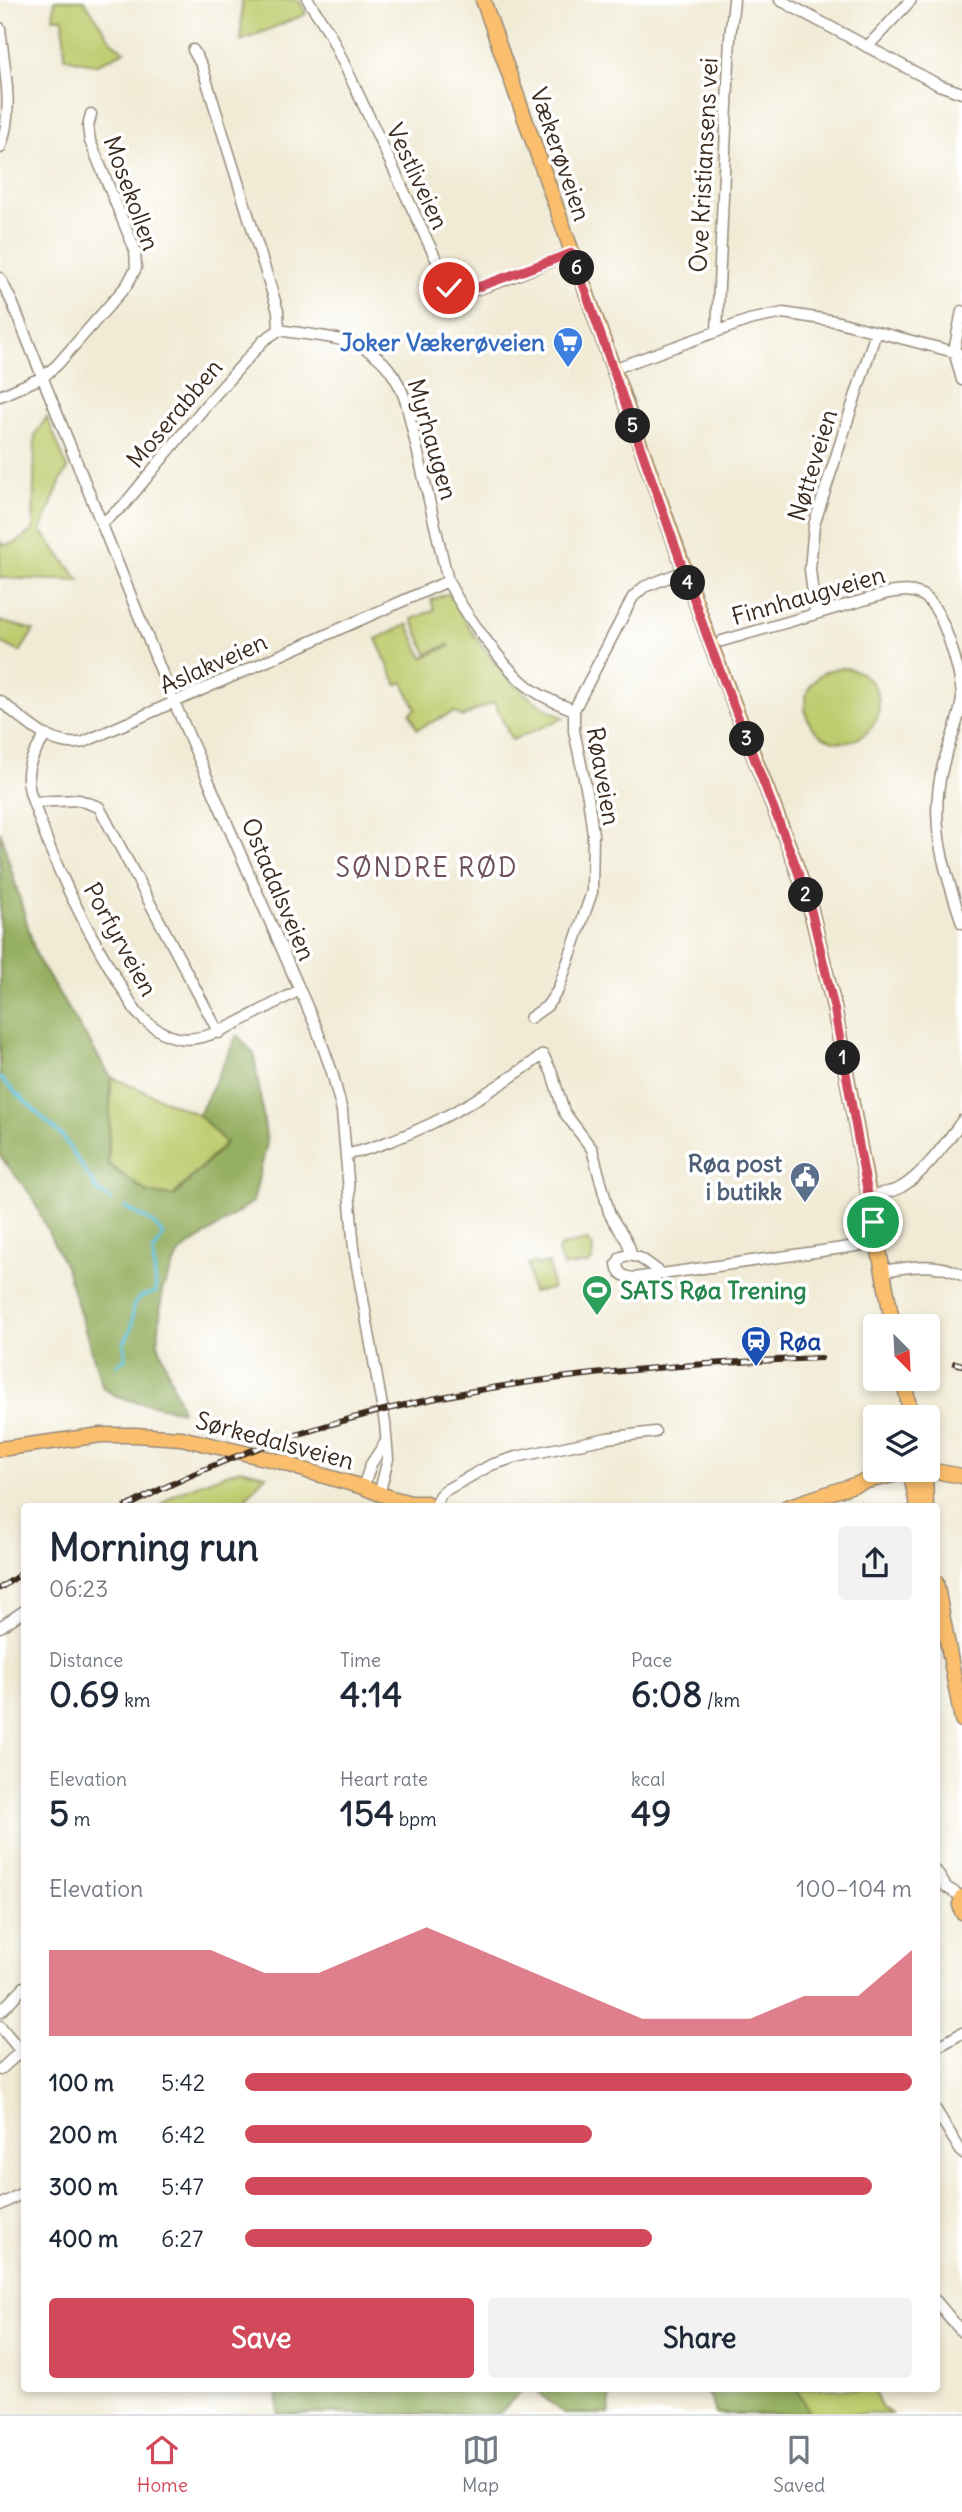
<!DOCTYPE html>
<meta charset="utf-8">
<style>
:root{--surface:#fff;--page:#f2f2f3;--text:#1f2937;--muted:#747a83;--line:#e0e1e3;--accent:#d1495b}
body{margin:0;font-family:Delius,sans-serif;background:var(--page);color:var(--text);height:100vh;display:flex;flex-direction:column;font-size:26px;white-space:nowrap}
*{box-sizing:border-box;margin:0}
p{font-size:23px;color:var(--muted)}
.icon{flex:none;width:38px;height:38px;fill:none;stroke:currentColor;stroke-width:2;stroke-linecap:round;stroke-linejoin:round}
.map{position:relative;flex:1;overflow:hidden}
.panel{position:absolute;left:21px;top:1503px;width:919px;height:889px;display:flex;flex-direction:column;background:var(--surface);border-radius:7px;box-shadow:0 4px 10px #0003}
.panel>*{flex:none}
.needle{width:46px;rotate:156deg}
.buttons{position:absolute;left:863px;top:1314px;display:grid;gap:14px}
.buttons a{display:grid;place-items:center;width:77px;height:77px;border-radius:7px;background:var(--surface);box-shadow:0 4px 10px #0003;font-size:35px}
.pin{position:absolute;display:grid;place-items:center;width:60px;height:60px;color:#fff;margin:-30px;border:4px solid #fff;border-radius:50%;box-shadow:0 2px 7px #0007}
.km{position:absolute;width:35px;height:35px;margin:-18px;border-radius:50%;background:#222;color:#fff;font-size:19px;line-height:35px;text-align:center}
.round{display:grid;place-items:center;flex:none;width:74px;height:74px;border-radius:7px;background:var(--page)}
.headline{display:flex;align-items:center;justify-content:space-between;height:119px;padding:0 28px}
h1{font-size:38px;font-weight:800;line-height:52px}
.stats{display:grid;grid-template-columns:repeat(3,1fr);gap:10px;height:119px;padding:7px 28px}
.stats div{display:grid;align-content:center}
.stats b{font-size:35px;font-weight:800}
.stats small{font-size:19px;font-weight:400}
.stats p{font-size:19px}
.chart{height:196px;padding:14px 28px}
.chart p{display:flex;justify-content:space-between}
.chart svg{width:100%;height:126px;margin-top:7px;fill:var(--accent);opacity:.7}
.button{display:flex;gap:14px;margin-top:auto;padding:14px 28px}
.button a{flex:1;height:80px;border-radius:7px;background:var(--accent);color:#fff;font-size:28px;font-weight:800;line-height:80px;text-align:center}
.button a+a{background:var(--page);color:var(--text)}
ul{padding:0 28px;list-style:none;font-size:23px}
li{display:grid;grid-template-columns:112px 84px 1fr;align-items:center;height:52px}
li i{height:18px;border-radius:9px;background:var(--accent)}
.tab-bar{display:flex;justify-content:space-around;align-items:center;height:98px;border-top:2px solid var(--line);background:var(--surface);font-size:19px;color:var(--muted)}
.tab-bar a{display:grid;justify-items:center;gap:4px}
.tab-bar .on{color:var(--accent)}
.map>svg:first-child{display:block}
.green{fill:#becc6f;stroke:#7c7b46;stroke-width:2}
.forest{fill:#96b062;stroke:#686d40;stroke-width:2}
.lines{fill:none;stroke-linecap:round;stroke-linejoin:round}
.stream{stroke:#5abed8;stroke-width:3.5}
.minor-casing{stroke:#968a7a;stroke-width:13}
.major-casing{stroke:#968a7a;stroke-width:17}
.minor{stroke:#fff;stroke-width:10}
.major{stroke:#fabe6d;stroke-width:14}
.rail-casing{stroke:#3b2a1e;stroke-width:6}
.rail{stroke:#fff;stroke-width:3.5;stroke-dasharray:10;stroke-linecap:butt}
.route-casing{stroke:#fff;stroke-width:14}
.route{stroke:#d1495b;stroke-width:9}
.labels{text-anchor:middle;dominant-baseline:central;stroke-width:7;stroke-linejoin:round;paint-order:stroke}
.street-label{font-size:24px;fill:#3b2a1e;stroke:#fff}
.shop-label{font-size:24px;font-weight:bold;fill:#366cbe;stroke:#fff;text-anchor:end}
.service-label{font-size:24px;font-weight:bold;fill:#4e5e75;stroke:#fff;text-anchor:end}
.leisure-label{font-size:24px;font-weight:bold;fill:#27864d;stroke:#fff;text-anchor:start}
.transit-label{font-size:24px;font-weight:bold;fill:#164399;stroke:#fff;text-anchor:start}
.neighbourhood-label{font-size:26px;letter-spacing:2px;fill:#6e505a;stroke:#fff}
</style>
<div class="map">
<svg width="962" height="2414" viewBox="0 0 962 2414">
<rect width="100%" height="100%" fill="#fff"/>
<filter id="ink" filterUnits="userSpaceOnUse"><feTurbulence type="fractalNoise" baseFrequency=".0143" numOctaves="2"/><feDisplacementMap in="SourceGraphic" scale="14" xChannelSelector="R" yChannelSelector="G"/><feConvolveMatrix kernelMatrix="1 2 1 2 8 2 1 2 1" color-interpolation-filters="sRGB"/></filter>
<filter id="wash" filterUnits="userSpaceOnUse"><feTurbulence type="fractalNoise" baseFrequency=".00686" numOctaves="4" result="noise"/><feDisplacementMap in="SourceGraphic" scale="28" xChannelSelector="R" yChannelSelector="G"/><feGaussianBlur stdDeviation="1.57" result="paint"/><feColorMatrix in="noise" values="0 0 0 0 0 0 0 0 0 0 0 0 0 0 0 0 0 1.4 0 .05"/><feComposite in="paint" operator="in"/></filter>
<g filter="url(#wash)">
<rect width="100%" height="100%" fill="#f1ebd5"/>
<path class="green" d="M55 0H84L112 42 125 51 96 65 65 58 63 18H53Z
M242 0H299L306 14 241 41Z
M47 417 68 469 61 480 41 531 80 581 0 578V541L3 545 15 543 33 530 35 435Z
M449 593C468 628 493 666 523 692 534 703 551 710 564 718L512 740 494 702 462 717 454 712 417 729 410 713 416 709 403 682 397 685 376 639 408 624 423 658 450 646 449 644 427 654 412 619 434 610 431 600Z
M0 621 34 630 20 652 0 642Z
M805 705a37 37 0 1 1 74 0a37 37 0 1 1-74 0Z
M111 1077 199 1115 226 1142 173 1196 148 1193 108 1164Z
M588 1241 593 1248 592 1261 588 1264 563 1266 558 1253 560 1246Z
M535 1263 536 1265 549 1263 552 1289 532 1292 528 1264Z
M240 1469 266 1475 246 1497 248 1507H160C169 1491 221 1477 240 1469Z
M797 2389H873L881 2406 891 2414H810Z"/>
<path class="forest" d="M0 831 37 958 111 1077 108 1164 148 1193 174 1196 226 1143 199 1115 237 1035 254 1054 267 1143 253 1202 179 1253 162 1290 158 1343 182 1411 119 1398 103 1388 67 1271 31 1195 0 1156Z
M278 2389H523L499 2414H277Z
M534 2389H611L609 2414H564Z
M704 2389H797L810 2414H716L712 2400Z"/>
<g class="lines">
<path class="stream" d="M0 1078 62 1136 98 1191 111 1200
M117 1365 126 1358 124 1343 132 1327 133 1306 140 1297 156 1292 153 1253 163 1235 153 1223 125 1207"/>
</g>
</g>
<g filter="url(#ink)">
<g class="lines">
<g class="minor-casing">
<path id="minor" d="M308 0 329 32 452 293C469 298 550 261 572 252
M780 0 939 85 962 93
M0 28C4 68 15 110 0 148
M867 47 911 0
M193 50 202 66 278 311 279 330
M0 278 12 302 168 688 316 1027 332 1072 342 1111 354 1249 385 1423 388 1459 379 1495
M962 311 954 351 962 380
M279 330C339 340 383 335 406 402L448 581C462 610 505 670 530 688 544 698 558 704 574 710
M717 331 730 38 734 0
M613 369 749 320 783 313 835 321 962 354
M0 396 43 377 57 365 127 285 136 268 135 250 90 141 88 127 91 114
M102 523 124 505 207 404 264 340 279 330
M815 613 810 569 814 525 876 332
M722 641 888 593C900 591 914 589 925 597 944 611 960 671 962 695
M962 697C960 721 949 742 943 765 928 824 944 867 962 923
M0 701C24 719 51 750 84 742L448 581
M46 735C38 747 29 759 28 774 27 790 35 806 40 821 63 889 99 951 137 1013 173 1049 198 1043 241 1021 261 1011 280 1000 300 990
M33 802 79 800 99 807 219 1033
M530 1018 547 1006 558 990 592 892 593 834 588 797 574 731V710L633 597 644 587 684 571
M347 1154C363 1152 378 1145 393 1140 447 1120 495 1089 543 1055L552 1073 564 1112 592 1149 609 1212C616 1229 628 1236 631 1254
M867 1195C878 1194 890 1193 900 1188 925 1173 945 1144 962 1121
M882 1271C911 1267 935 1261 962 1275
M661 1273C648 1264 637 1251 621 1257L617 1264C618 1274 624 1277 634 1278L877 1243
M363 1487 371 1464 385 1443
M436 1506 439 1496 444 1491 491 1465 516 1457 607 1438 655 1432
M0 1627 24 1611
M936 1871 946 1887 962 1897
M0 2012 24 1987
M0 2026 24 2055
M936 2048 962 2033
M0 2070 21 2051
M936 2110 962 2153
M0 2205 24 2192
M936 2301 962 2332"/>
</g>
<g class="major-casing">
<path id="major" d="M483 0 711 645 793 857 810 906 834 1007 893 1326
M903 1379 912 1418
M0 1449 101 1435H135L181 1438 282 1462 307 1471 363 1487 391 1498 411 1503H426
M910 1470 916 1500 920 1507
M925 1470 926 1507
M928 1470 962 1476
M787 1507 863 1482 915 1470
M936 1582 962 1720
M962 1897 960 1905 962 1912"/>
</g>
<use href="#minor" class="minor"/>
<use href="#major" class="major"/>
<g class="rail-casing">
<path id="rail" d="M955 1363 962 1365
M126 1507C343 1391 579 1368 821 1358
M0 1588 24 1572"/>
</g>
<use href="#rail" class="rail"/>
</g>
</g>
<g class="lines" filter="url(#ink)">
<g class="route-casing">
<path id="route" d="M449 288 452 293 459 294 572 253 710 645 793 858 810 906 834 1007 873 1222"/>
</g>
<use href="#route" class="route"/>
</g>
<defs>
<g id="supermarket-pin" transform="scale(1.575)"><path d="M0 17L-7.5 6A9.5 9.5 0 1 1 7.5 6Z" fill="#3f7fe0" stroke="#fff"/><path d="M-6-5.5h2.5l.6 2H6L4.5 2H-2.5L-4.4-4H-6ZM-1.5 3.2a1.3 1.3 0 1 0 .1 0ZM3 3.2a1.3 1.3 0 1 0 .1 0Z" fill="#fff"/></g>
<g id="civic-pin" transform="scale(1.575)"><path d="M0 17L-7.5 6A9.5 9.5 0 1 1 7.5 6Z" fill="#5c6f8a" stroke="#fff"/><path d="M-.6-6.5H3V-4.5H.6V-3L4-1V1h2V6H-6V1h2V-1L-.6-3ZM-1.2 2.5V6h2.4V2.5Z" fill="#fff"/></g>
<g id="stadium-pin" transform="scale(1.575)"><path d="M0 17L-7.5 6A9.5 9.5 0 1 1 7.5 6Z" fill="#2e9e5b" stroke="#fff"/><path d="M0-5a6.5 5 0 1 0 0 10a6.5 5 0 1 0 0-10ZM-3.5-1.8h7v3.6h-7Z" fill="#fff"/></g>
<g id="station-pin" transform="scale(1.575)"><path d="M0 17L-7.5 6A9.5 9.5 0 1 1 7.5 6Z" fill="#1a4fb4" stroke="#fff"/><path d="M-3-6H3Q5-6 5-4V2Q5 4 3 4L4.5 6H3L1.5 4h-3L-3 6H-4.5L-3 4Q-5 4-5 2V-4Q-5-6-3-6ZM-3.5-4v3h7v-3ZM-3.5 1v1.5H-2V1ZM2 1v1.5H3.5V1Z" fill="#fff"/></g>
</defs>
<g fill-rule="evenodd">
<use href="#supermarket-pin" x="568" y="342"/>
<use href="#civic-pin" x="805" y="1177"/>
<use href="#stadium-pin" x="597" y="1290"/>
<use href="#station-pin" x="756" y="1341"/>
</g>
<g class="labels">
<g class="street-label">
<text transform="translate(561 154) rotate(71)">Vækerøveien</text>
<text transform="translate(703 165) rotate(-87)">Ove Kristiansens vei</text>
<text transform="translate(418 176) rotate(65)">Vestliveien</text>
<text transform="translate(132 193) rotate(70)">Mosekollen</text>
<text transform="translate(174 413) rotate(-50)">Moserabben</text>
<text transform="translate(433 439) rotate(74)">Myrhaugen</text>
<text transform="translate(812 465) rotate(-73)">Nøtteveien</text>
<text transform="translate(808 595) rotate(-16)">Finnhaugveien</text>
<text transform="translate(213 663) rotate(-24)">Aslakveien</text>
<text transform="translate(604 776) rotate(80)">Røaveien</text>
<text transform="translate(279 889) rotate(67)">Ostadalsveien</text>
<text transform="translate(121 939) rotate(61)">Porfyrveien</text>
<text transform="translate(275 1440) rotate(15)">Sørkedalsveien</text>
</g>
<g class="shop-label">
<text x="545" y="342">Joker Vækerøveien</text>
</g>
<g class="service-label">
<text x="782" y="1163">Røa post<tspan x="782" dy="28">i butikk</tspan></text>
</g>
<g class="leisure-label">
<text x="620" y="1290">SATS Røa Trening</text>
</g>
<g class="transit-label">
<text x="779" y="1341">Røa</text>
</g>
<g class="neighbourhood-label">
<text x="427" y="867">SØNDRE RØD</text>
</g>
</g>
</svg>
<div class="buttons">
<a><svg class="needle" viewBox="-14 -14 28 28"><path d="M0-13l5 13h-10z" fill="#e53935"/><path d="M0 13l5-13h-10z" fill="#747a83"/></svg></a>
<a><svg class="icon" aria-label="layers" viewBox="0 0 24 24"><path d="M12 4l9 5-9 5-9-5zM3 14l9 5 9-5"/></svg></a>
</div>
<div class="pin" style="left:873px;top:1222px;background:#1e9e55"><svg class="icon" aria-label="arrive" viewBox="0 0 24 24"><path d="M6 21V4h12l-3 4 3 4H6"/></svg></div>
<div class="pin" style="left:449px;top:288px;background:#d93025"><svg class="icon" aria-label="check" viewBox="0 0 24 24"><path d="M5 12l5 5 9-10"/></svg></div>
<b class="km" style="left:843px;top:1058px">1</b>
<b class="km" style="left:806px;top:895px">2</b>
<b class="km" style="left:747px;top:739px">3</b>
<b class="km" style="left:688px;top:583px">4</b>
<b class="km" style="left:633px;top:426px">5</b>
<b class="km" style="left:577px;top:268px">6</b>
<section class="panel">
<div class="headline"><div><h1>Morning run</h1><p>06:23</p></div><a class="round"><svg class="icon" aria-label="share" viewBox="0 0 24 24"><path d="M12 15V3M7 8l5-5 5 5M5 13v7h14v-7"/></svg></a></div>
<div class="stats">
<div><p>Distance</p><b>0.69<small> km</small></b></div>
<div><p>Time</p><b>4:14</b></div>
<div><p>Pace</p><b>6:08<small> /km</small></b></div>
</div>
<div class="stats">
<div><p>Elevation</p><b>5<small> m</small></b></div>
<div><p>Heart rate</p><b>154<small> bpm</small></b></div>
<div><p>kcal</p><b>49</b></div>
</div>
<div class="chart"><p><span>Elevation</span>100–104 m</p>
<svg viewBox="0 0 160 44" preserveAspectRatio="none"><path d="M0 44V14L10 14L20 14L30 14L40 22L50 22L60 14L70 6L80 14L90 22L100 30L110 38L120 38L130 38L140 30L150 30L160 14V44z"/></svg>
</div>
<ul>
<li><b>100 m</b>5:42<i style="width:100%"></i></li>
<li><b>200 m</b>6:42<i style="width:52%"></i></li>
<li><b>300 m</b>5:47<i style="width:94%"></i></li>
<li><b>400 m</b>6:27<i style="width:61%"></i></li>
</ul>
<div class="button"><a>Save</a><a>Share</a></div>
</section>
</div>
<nav class="tab-bar">
<a class="on"><svg class="icon" aria-label="home" viewBox="0 0 24 24"><path d="M3 11l9-7 9 7M6 9v11h12V9"/></svg>Home</a>
<a><svg class="icon" aria-label="map" viewBox="0 0 24 24"><path d="M3 6l6-2 6 2 6-2v14l-6 2-6-2-6 2zM9 4v14M15 6v14"/></svg>Map</a>
<a><svg class="icon" aria-label="saved" viewBox="0 0 24 24"><path d="M7 4h10v16l-5-4-5 4z"/></svg>Saved</a>
</nav>
